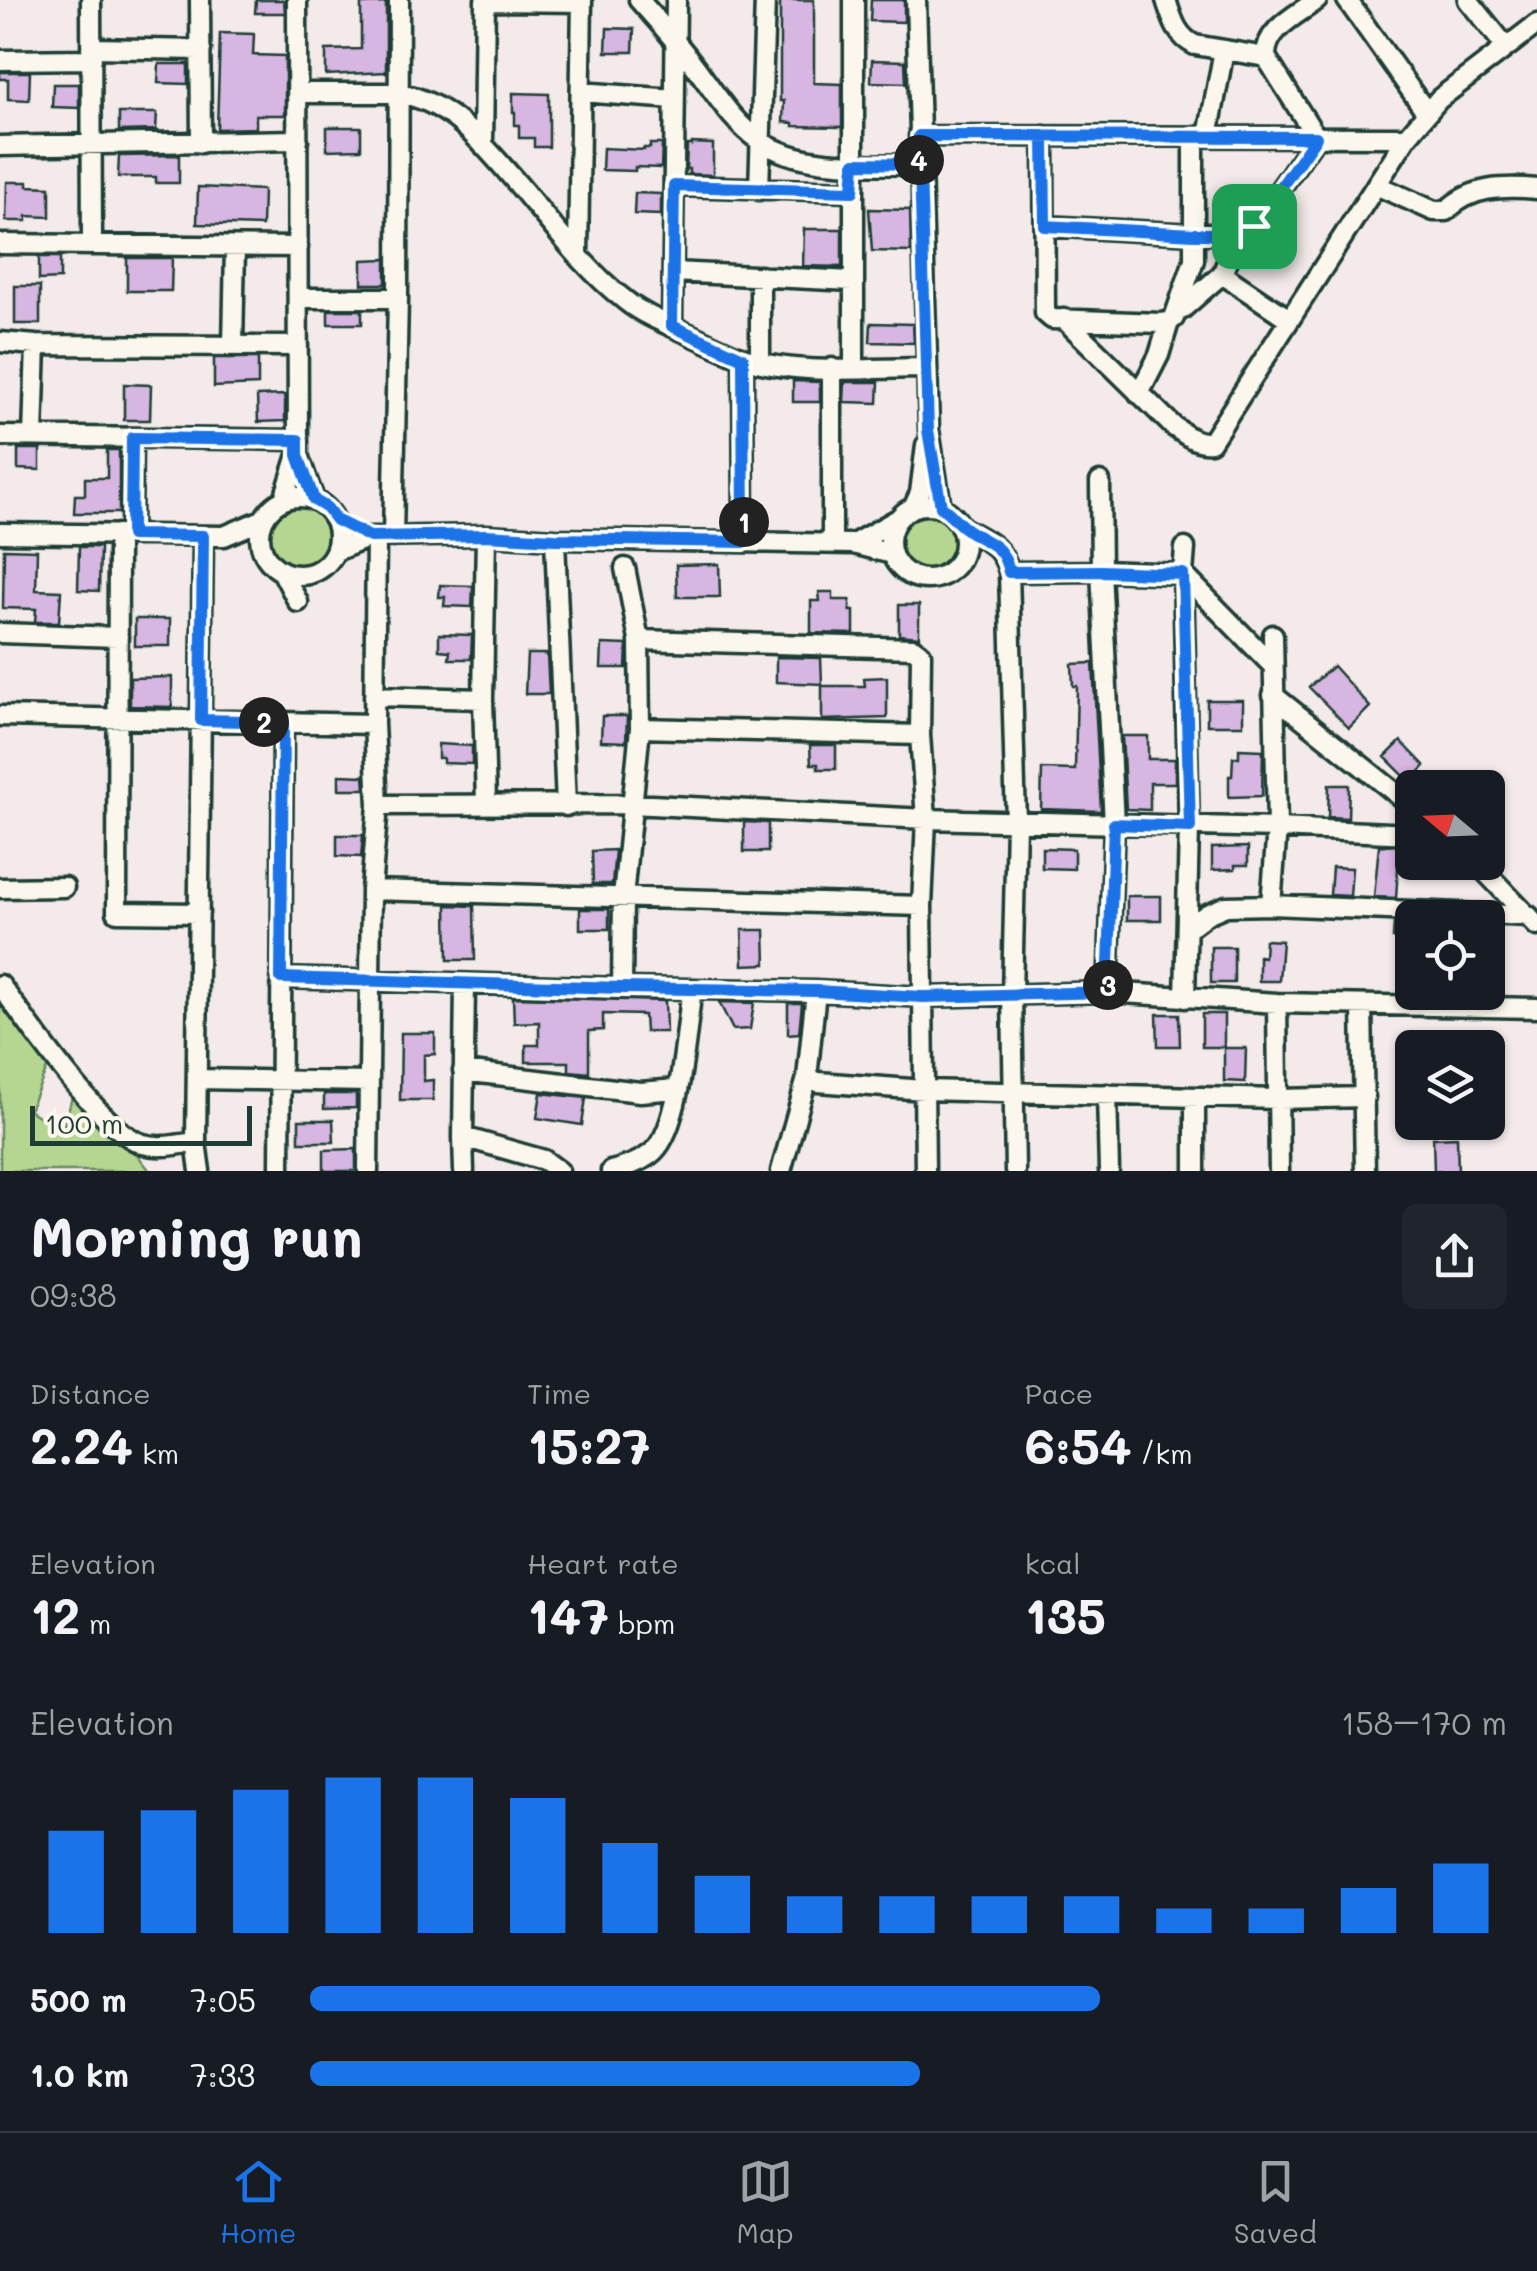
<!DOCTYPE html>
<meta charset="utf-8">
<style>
:root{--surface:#171b24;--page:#20242c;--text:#f1f3f6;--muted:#9ea1a6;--line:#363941;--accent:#1a73e8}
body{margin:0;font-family:Mali,sans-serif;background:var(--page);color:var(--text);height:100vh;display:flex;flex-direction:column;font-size:38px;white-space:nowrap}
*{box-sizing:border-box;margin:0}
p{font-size:32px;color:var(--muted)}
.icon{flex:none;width:55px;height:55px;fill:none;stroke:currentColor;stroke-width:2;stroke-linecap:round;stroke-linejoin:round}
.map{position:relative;height:1171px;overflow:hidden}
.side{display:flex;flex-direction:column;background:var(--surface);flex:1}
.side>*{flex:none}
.needle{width:65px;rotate:289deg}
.fabs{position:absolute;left:1395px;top:770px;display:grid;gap:20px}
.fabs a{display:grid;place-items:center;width:110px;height:110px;border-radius:15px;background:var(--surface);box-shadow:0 2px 8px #0004;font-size:50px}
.scale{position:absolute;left:30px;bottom:25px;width:222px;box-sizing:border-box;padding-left:10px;border:5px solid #1f3d34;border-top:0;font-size:28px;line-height:35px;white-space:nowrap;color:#1f3d34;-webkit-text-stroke:8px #fbf7ec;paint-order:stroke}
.pin{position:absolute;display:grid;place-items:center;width:85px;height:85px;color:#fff;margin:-42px;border-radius:20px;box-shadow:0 5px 15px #0006}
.km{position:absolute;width:50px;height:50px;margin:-25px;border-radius:50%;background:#222;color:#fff;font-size:28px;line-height:50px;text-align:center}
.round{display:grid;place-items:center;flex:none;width:105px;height:105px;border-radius:15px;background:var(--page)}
.summary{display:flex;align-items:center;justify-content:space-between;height:170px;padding:0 30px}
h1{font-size:55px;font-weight:700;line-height:75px}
.stats{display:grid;grid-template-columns:repeat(3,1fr);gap:15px;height:170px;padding:10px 30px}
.stats div{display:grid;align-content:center}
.stats b{font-size:50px;font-weight:700}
.stats small{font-size:28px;font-weight:400}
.stats p{font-size:28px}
.chart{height:280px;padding:20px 30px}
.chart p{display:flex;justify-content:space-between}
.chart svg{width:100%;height:180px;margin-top:10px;stroke:var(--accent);stroke-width:6}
ul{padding:0 30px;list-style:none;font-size:32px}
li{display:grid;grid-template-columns:160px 120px 1fr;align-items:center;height:75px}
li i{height:25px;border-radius:12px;background:var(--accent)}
.tab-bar{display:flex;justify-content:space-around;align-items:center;height:140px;border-top:2px solid var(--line);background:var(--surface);font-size:28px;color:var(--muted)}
.tab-bar a{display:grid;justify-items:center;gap:5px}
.tab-bar .selected{color:var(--accent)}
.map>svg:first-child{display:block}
.green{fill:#b5d690;stroke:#6a8a62;stroke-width:2.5}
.building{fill:#d7b6e2;stroke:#1f3d34;stroke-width:2.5}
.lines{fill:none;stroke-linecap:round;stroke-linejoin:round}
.minor-casing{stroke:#1f3d34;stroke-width:25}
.minor{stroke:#fbf7ec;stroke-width:18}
.route-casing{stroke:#fff;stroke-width:20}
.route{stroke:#1a73e8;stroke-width:12}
</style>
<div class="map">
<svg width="1537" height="1171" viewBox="0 0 1537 1171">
<rect width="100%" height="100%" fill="#f4eaea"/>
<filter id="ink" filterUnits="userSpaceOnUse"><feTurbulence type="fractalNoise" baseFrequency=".01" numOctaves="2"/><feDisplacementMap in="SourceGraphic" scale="20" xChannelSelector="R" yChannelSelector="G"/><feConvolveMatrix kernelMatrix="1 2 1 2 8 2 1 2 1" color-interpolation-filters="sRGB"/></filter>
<g filter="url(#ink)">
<path class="green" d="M270 536a29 29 0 1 1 58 0a29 29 0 1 1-58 0Z
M901 541a29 29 0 1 1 58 0a29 29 0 1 1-58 0Z
M0 989 49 1064 29 1110 62 1132 75 1087 136 1153 150 1171H0Z"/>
<path class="building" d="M256 0H284L285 13H255Z
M780 0H814V83L842 84V127L793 126V123L783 122 784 101H780Z
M871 0H904V22L870 21Z
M386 3V72L326 75V50L361 49V4Z
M607 28 634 29 633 52H606Z
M220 33 254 34 253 55 285 56V115H256V128L217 129Z
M872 60 905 61 906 83 871 82Z
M159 64H188V84L158 83Z
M0 72H30L29 100 8 99V79H0Z
M53 84H79V108L52 107Z
M513 93 549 94V147H534V138H519V125H515V112H513Z
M119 113H157L156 130 119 131Z
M327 127H361V149L327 150Z
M692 143 713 144V175L689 174V169H686L687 145H692Z
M650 144H662L661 168 635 167V171L602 170 603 148 644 150V148H650Z
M179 155V183H156V177H118L119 156Z
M7 182H28V186L50 187V217L27 216V221H6Z
M198 187 263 190 262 226 197 224Z
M635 193 661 194V215L634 214Z
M869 209 910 210 911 252 872 251Z
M804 229H842V267L803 266Z
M39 257H60V279L39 280Z
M127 258H172L171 291H127Z
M386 259V284H362V260Z
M15 286H40V324H15Z
M328 310H362V324H328Z
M871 323 913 324 914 343 870 342Z
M214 358H258V385L214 387Z
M793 381 820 382V402H793Z
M845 382H879L878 403 844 402Z
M124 384 151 385 150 420H124Z
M285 395V421L258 422 257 396Z
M18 449H40V470L18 469Z
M107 450H119V513H74L75 495H85V478H107Z
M79 547H100L99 591 78 590Z
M4 549 37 550 36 590 61 591 59 622H35L36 609 3 608Z
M719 564 720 597H677L676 565Z
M440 585 473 586 472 607 444 606 445 597H439Z
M819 592H833V600H850V611H854V634L811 633V601H820Z
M899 605H919V637L899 635Z
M135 619H170V646H135Z
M439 634 472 635 471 659H449L450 651 439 650Z
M602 644 627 645 626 668H601Z
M527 654H547L549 694H525Z
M776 657 821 658 822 684 776 682Z
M1093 663 1101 811 1041 809 1042 769 1075 770 1077 686H1073L1072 664Z
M1333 666 1370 707 1349 728 1309 687Z
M172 677V707L130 706V678Z
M887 677V718L822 720V686H865L864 678Z
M1207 700H1243V725H1207Z
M602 716H627L626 742 601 741Z
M1122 736H1148V759H1175V783H1150V810L1126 809Z
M1401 741 1425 766 1410 782 1385 757Z
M438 744 472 746V764L443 763V758H438Z
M810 745H836V769H818V764H811Z
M1239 749 1263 750 1262 796 1229 797V776H1232L1233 757H1239Z
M339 775 364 776 365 789H339Z
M1329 785H1349L1348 818 1328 817Z
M744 822 768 823V852H744Z
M337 835H363L361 857 337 856Z
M1379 845 1412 846V869L1398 868 1396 898 1374 897Z
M1248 847V865H1235V869L1212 870V848Z
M1042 848 1074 849V869L1042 868Z
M615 850 612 884H593L592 851Z
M1332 867 1352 868 1350 896 1330 895Z
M1127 896H1161V920H1127Z
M447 905 474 906 475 960H448Z
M580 909H609V929H580Z
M1394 923 1412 924V947L1397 946 1398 939 1393 938Z
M742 930H765L766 964 743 965Z
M1265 940 1282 941 1279 981H1259V956L1264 957Z
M1211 947H1234V983H1211Z
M513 997 665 1001 666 1032H645L644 1015 603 1014V1030L589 1031V1073L569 1071V1062H526V1045H539V1022L514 1023Z
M719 1002 754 1003 750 1029 733 1030Z
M788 1003H802L799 1033 788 1034Z
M1157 1014H1179L1180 1046H1158Z
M1202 1014H1224V1047H1202Z
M401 1033H435V1054L424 1055V1081L433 1080V1100H400Z
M1224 1048H1246L1245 1082 1224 1081Z
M541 1093 586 1098 582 1125 537 1118Z
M324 1094H356V1108L324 1109Z
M299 1120H333L334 1142H299Z
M1457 1137 1458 1171H1434L1433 1138Z
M356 1149V1171H324V1150Z"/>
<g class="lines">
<g class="minor-casing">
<path id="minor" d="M91 0 92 245
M200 0 201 143
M639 0C658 21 677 42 694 65 713 90 733 124 760 141 805 170 868 163 919 165
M916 0 929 430 941 507
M1166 0C1172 18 1176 36 1195 45L1266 57
M1347 0 1427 113
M1468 0 1506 47
M485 1 582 2
M91 48 201 50
M0 60 92 59
M581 92 674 99
M298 93H398C451 102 483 144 517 183 551 223 584 269 626 301 643 315 667 324 687 333 705 341 724 351 743 358 796 376 870 368 926 368
M919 136 1407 137 1439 99 1537 24
M1044 136 1045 313 1052 319 1161 323 1169 322 1174 318 1194 260V137
M1208 136 1224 50
M483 144 485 0
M0 146 298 140
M1376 185 1434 211H1446C1471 186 1504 186 1537 189
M674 186 853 191
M759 190 765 0
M1045 226 1194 234H1239L1247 232 1254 227 1316 137 1266 57C1265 29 1297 15 1317 0
M1239 234 1222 274 1289 319
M0 244 298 247
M578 255 582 0
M673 272 852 281
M760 276V362
M298 298H398
M1181 310 1222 274
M1064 319 1173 426C1185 434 1195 444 1211 442L1407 137
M672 326 676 0
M0 342 36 345 298 346
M233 346 235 247
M743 358 744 542
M832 368V543
M854 368V0
M1139 394 1159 355 1169 322
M0 436 298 440
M33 436 36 345
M298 455 314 499
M1100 482 1101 571 1114 824 1108 992
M260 536a39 39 0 1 1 78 0a39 39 0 1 1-78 0Z
M284 499 298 455 297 0
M890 542a37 37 0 1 1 74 0a37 37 0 1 1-74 0Z
M914 506 920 493 926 445
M960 526C984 540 1002 544 1009 572L1016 823 1012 995 1015 1171
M0 533 224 536 262 520
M118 534 117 912 199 913
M131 535 132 438
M486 535 483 699 486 803
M393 537 398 298 399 0
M555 539 566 806
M853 544 896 520
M1185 548 1183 574 1189 827 1185 998
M336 551 370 537 486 535 555 539 853 544 892 554
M1009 572 1101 571 1183 574 1273 666
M283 573 298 602
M0 633 118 637
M639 640 913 648 921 654 920 735 926 819 922 906 925 1171
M1273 695 1412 806
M374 696 483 699
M0 716 374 724
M640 728 920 735
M378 805 631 804 926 819 1277 828 1412 834
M1476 862 1537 926
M0 888 64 887
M371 890 922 906
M1271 905 1277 828 1273 635
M1187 929 1207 914 1226 906 1271 905 1529 916
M281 978 622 988 816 991 923 997 1108 992 1277 1003 1537 1008
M0 985C27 1021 103 1133 143 1144 161 1149 178 1144 196 1142
M622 988 623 897 640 728 639 640 625 568
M1277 1003 1279 1171
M1362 1005 1365 1171
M463 1071 640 1092 677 1089
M807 1078 818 1082 924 1090 1278 1099 1365 1097
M197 1079 369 1082
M1107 1094 1109 1171
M1195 1097V1171
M463 1137 544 1160 559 1171
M200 1171 196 1142 203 536
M280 1171 283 722
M368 1171 371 890 378 805 374 724 376 537
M464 1171 463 1137 465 984
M611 1171C627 1167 642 1162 654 1151 681 1125 686 1028 692 989
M781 1171 807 1078 816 991"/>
</g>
<use href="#minor" class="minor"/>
</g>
</g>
<g class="lines" filter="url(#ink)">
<g class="route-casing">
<path id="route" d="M1254 226 1247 232 1238 234H1194L1045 226 1044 136H919L920 164 855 163 853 191 674 186 672 326 743 358 744 542 555 539 486 535 370 537 336 520 327 508 314 500 298 455V440L132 438 131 535 203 536 201 720 283 722 281 978 622 988 816 991 923 997 1108 992 1114 824 1190 827 1183 574 1101 571 1009 572C1002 541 987 545 965 528 956 522 951 513 941 507L928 430 919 136 1316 137 1254 226"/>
</g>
<use href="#route" class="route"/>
</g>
</svg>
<div class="fabs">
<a><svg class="needle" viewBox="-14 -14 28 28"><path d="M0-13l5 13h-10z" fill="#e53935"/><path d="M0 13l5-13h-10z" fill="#9ea1a6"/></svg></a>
<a><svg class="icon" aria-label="locate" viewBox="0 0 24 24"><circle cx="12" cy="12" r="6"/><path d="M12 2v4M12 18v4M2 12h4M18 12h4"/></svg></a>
<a><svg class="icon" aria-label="layers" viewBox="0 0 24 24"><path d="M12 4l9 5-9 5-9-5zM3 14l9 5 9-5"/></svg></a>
</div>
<div class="scale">100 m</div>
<div class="pin" style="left:1254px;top:226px;background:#1e9e55"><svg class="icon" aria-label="arrive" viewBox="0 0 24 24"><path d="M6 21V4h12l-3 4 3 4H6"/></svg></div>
<b class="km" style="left:744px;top:522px">1</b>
<b class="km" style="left:264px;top:722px">2</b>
<b class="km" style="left:1108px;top:985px">3</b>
<b class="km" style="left:919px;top:160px">4</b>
</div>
<section class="side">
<div class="summary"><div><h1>Morning run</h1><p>09:38</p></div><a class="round"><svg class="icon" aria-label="share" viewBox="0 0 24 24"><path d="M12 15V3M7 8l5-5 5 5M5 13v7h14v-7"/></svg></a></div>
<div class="stats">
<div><p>Distance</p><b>2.24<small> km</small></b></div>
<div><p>Time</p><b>15:27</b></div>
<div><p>Pace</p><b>6:54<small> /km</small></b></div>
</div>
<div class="stats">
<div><p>Elevation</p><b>12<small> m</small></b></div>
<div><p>Heart rate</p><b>147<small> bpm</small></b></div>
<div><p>kcal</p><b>135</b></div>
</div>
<div class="chart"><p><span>Elevation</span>158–170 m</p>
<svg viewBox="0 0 160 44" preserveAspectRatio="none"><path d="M5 44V19M15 44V14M25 44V9M35 44V6M45 44V6M55 44V11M65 44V22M75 44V30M85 44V35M95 44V35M105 44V35M115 44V35M125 44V38M135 44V38M145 44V33M155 44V27"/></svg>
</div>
<ul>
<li><b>500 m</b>7:05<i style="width:66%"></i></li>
<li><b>1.0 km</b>7:33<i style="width:51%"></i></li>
</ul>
</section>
<nav class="tab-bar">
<a class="selected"><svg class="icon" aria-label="home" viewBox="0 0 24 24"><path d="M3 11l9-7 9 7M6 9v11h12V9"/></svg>Home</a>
<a><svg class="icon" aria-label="map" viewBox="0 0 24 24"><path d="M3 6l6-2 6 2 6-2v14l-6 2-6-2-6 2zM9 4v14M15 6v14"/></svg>Map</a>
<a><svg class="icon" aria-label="saved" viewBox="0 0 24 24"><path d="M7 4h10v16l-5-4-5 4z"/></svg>Saved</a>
</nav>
